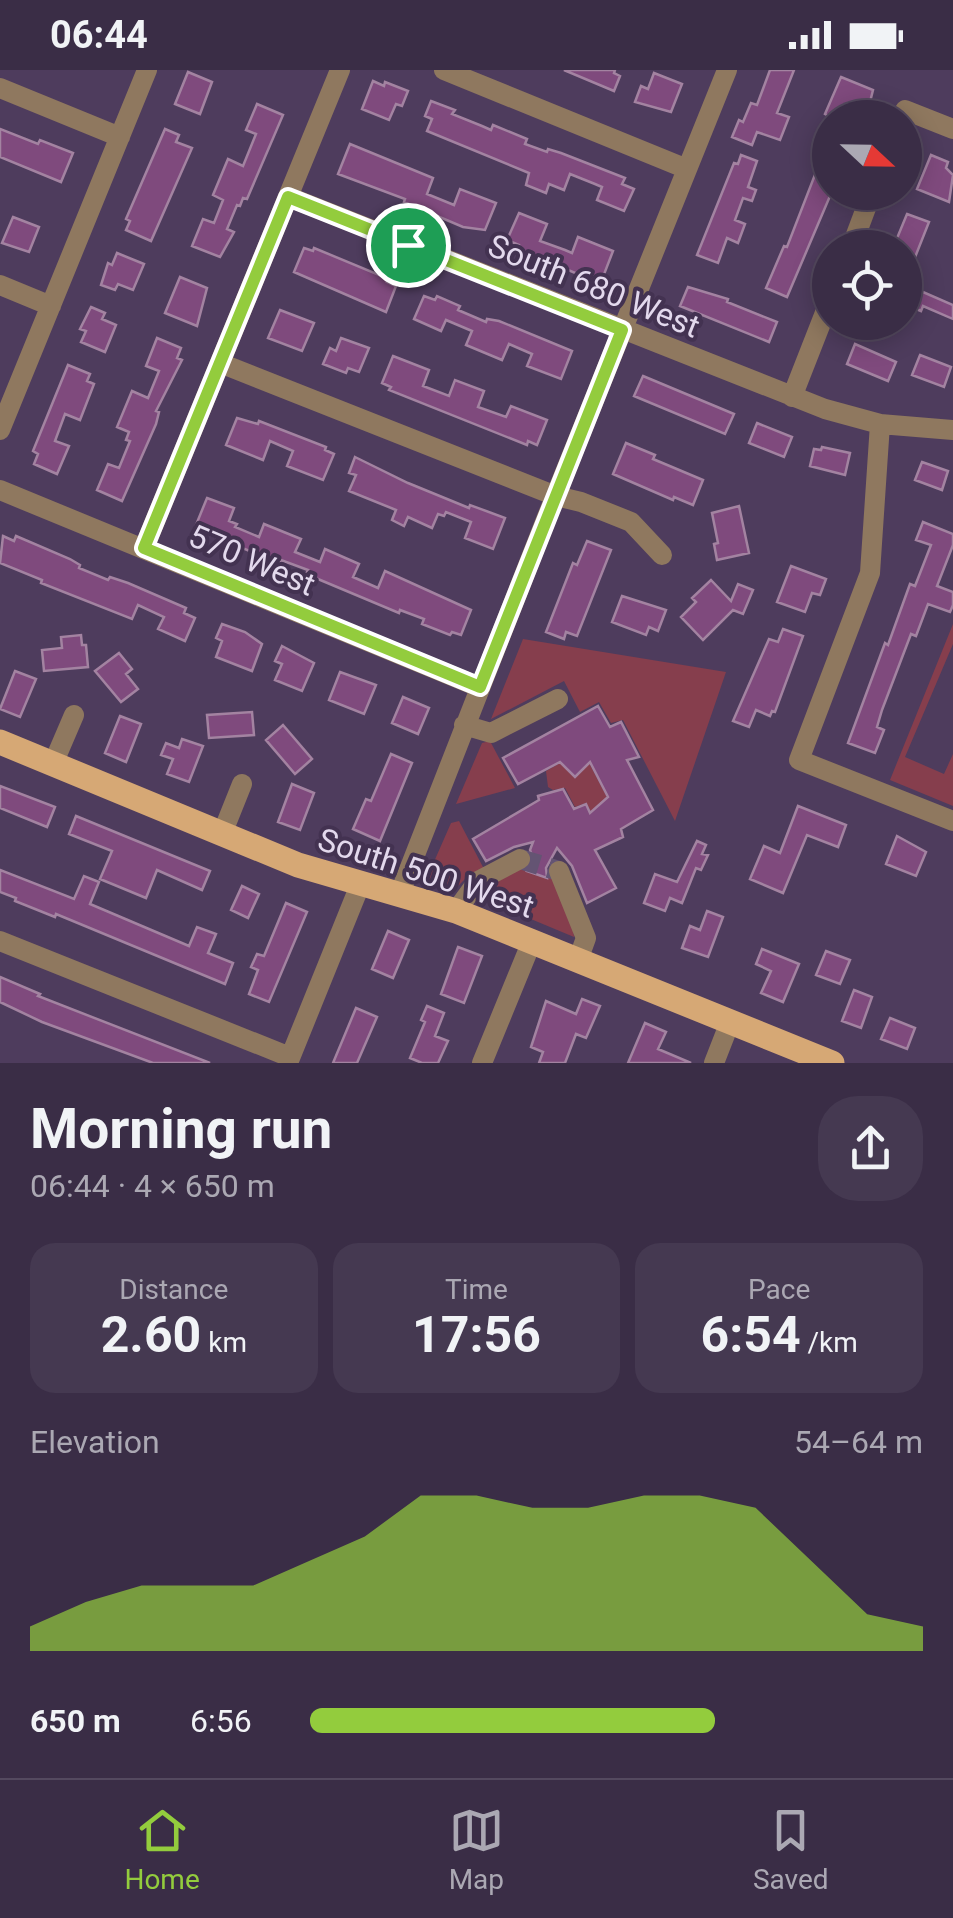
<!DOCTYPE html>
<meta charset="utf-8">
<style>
:root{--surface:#3a2d46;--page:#453951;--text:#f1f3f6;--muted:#aba8b3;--line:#54495f;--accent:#93cc3d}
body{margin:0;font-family:Roboto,sans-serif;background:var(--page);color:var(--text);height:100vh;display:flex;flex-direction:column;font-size:38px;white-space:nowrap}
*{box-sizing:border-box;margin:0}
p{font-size:32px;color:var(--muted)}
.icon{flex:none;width:55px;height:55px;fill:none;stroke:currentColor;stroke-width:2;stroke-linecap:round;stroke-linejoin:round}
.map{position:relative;height:993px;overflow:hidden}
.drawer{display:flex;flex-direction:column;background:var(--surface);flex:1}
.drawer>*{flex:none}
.needle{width:65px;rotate:112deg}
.tools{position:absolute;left:812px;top:30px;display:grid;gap:20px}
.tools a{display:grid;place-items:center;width:110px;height:110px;border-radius:50%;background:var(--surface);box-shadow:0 5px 25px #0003,0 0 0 2px var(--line);font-size:50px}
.pin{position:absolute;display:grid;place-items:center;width:85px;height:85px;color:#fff;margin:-42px;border:5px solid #fff;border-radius:50%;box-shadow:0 2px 10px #0007}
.round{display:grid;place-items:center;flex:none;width:105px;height:105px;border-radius:40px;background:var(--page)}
.overview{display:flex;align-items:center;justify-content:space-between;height:170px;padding:0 30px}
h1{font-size:55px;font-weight:700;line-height:75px}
.metrics{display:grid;grid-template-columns:repeat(3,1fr);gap:15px;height:170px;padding:10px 30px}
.metrics div{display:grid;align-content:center;border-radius:25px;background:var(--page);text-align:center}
.metrics b{font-size:50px;font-weight:700}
.metrics small{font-size:28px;font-weight:400}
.metrics p{font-size:28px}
.chart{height:280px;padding:20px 30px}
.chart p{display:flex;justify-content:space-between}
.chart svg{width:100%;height:180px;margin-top:10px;fill:var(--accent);opacity:.7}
ul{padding:0 30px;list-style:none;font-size:32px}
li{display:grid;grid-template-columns:160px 120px 1fr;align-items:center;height:75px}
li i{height:25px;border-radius:12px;background:var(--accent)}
.status{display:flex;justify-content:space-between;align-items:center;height:70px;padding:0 50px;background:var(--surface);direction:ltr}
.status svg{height:28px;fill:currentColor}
.menu{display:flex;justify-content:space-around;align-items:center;height:140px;border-top:2px solid var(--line);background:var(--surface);font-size:28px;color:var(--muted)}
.menu a{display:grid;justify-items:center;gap:5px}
.menu .active{color:var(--accent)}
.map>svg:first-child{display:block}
.green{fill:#863e4d}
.building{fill:#7f4a7d;stroke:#a383a1;stroke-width:2.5}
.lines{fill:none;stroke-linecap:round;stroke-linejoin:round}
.minor-tunnel{stroke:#645473;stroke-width:20;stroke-dasharray:20 10;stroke-linecap:butt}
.minor{stroke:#8f785f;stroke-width:20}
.major{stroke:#d6a875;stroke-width:25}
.route-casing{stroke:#fff;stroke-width:20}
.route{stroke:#93cc3d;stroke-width:12}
.labels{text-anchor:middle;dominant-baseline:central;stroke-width:8;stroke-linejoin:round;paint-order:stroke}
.street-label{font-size:32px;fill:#e3d9ed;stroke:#433251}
</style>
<div class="status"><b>06:44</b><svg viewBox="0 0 49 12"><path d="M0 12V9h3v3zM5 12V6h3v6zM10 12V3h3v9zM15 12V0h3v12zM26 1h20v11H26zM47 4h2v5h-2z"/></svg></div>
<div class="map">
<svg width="953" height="993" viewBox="0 0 953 993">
<rect width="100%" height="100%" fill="#4e3c5d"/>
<path class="green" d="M953 554V574L905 687 944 704 953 684V736L890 710Z
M523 569 726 602 675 751 623 650 611 653 599 632 580 642 564 611 491 649Z
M490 671 515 718 456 734 482 673Z
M576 684 586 687 617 746 599 755 586 733 575 737 565 718 553 720 548 717 546 701Z
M459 751 484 799 466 808 453 821 426 810 451 753Z
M520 797 552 806 572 845 574 867 476 826 482 818Z"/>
<path class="building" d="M564 0H615L614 3 620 6 614 21Z
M770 0H794L777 43 789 47 780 70 757 62 752 75 732 67 739 50 743 52 751 33 757 35Z
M188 2 212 12 200 44 175 34Z
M654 3 682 14 671 42 635 32 641 16 648 19Z
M841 7 873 20 866 48H832L825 44Z
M373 11 384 16 385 12 408 21 402 36 396 34 389 50 362 39Z
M431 31 455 40 452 44 482 56 491 60 493 55 527 69 525 74 547 82 548 79 561 83 625 108 622 114 634 119 624 141 597 130 602 117 595 114 570 104 564 120 549 114 546 123 526 115 529 103 427 61 432 49 425 46Z
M257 34 283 45 247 129 243 128 240 136 237 135 227 159 234 162 220 187 192 176 203 149 214 153 223 130 213 125 228 89 243 96 256 64 246 60Z
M0 59 38 74 40 70 73 83 61 112 0 87Z
M165 59 179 65 176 72 192 78 151 171 126 160 130 151 126 149Z
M830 66V126L787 227 766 218 784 176 787 177Z
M350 74 433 108 427 124 454 135 460 119 496 133 485 160 463 157 404 132 405 129 338 104Z
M741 85 757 91 748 117 756 120 752 131 743 128 735 150 745 154 738 173 727 168 718 193 697 185 734 93 738 94Z
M931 85 948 92 946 98 953 105 949 132 917 119Z
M519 143 547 154 540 171 565 180 572 183 578 167 613 181 603 207 580 205 518 179 519 175 507 170Z
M907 144 929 152 906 210 905 178H893Z
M13 147 39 157 29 182 2 173Z
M304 178 313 181 314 178 389 209 387 212 396 216 386 242 294 202Z
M117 183 144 194 133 220 118 214 115 220 101 215 108 193 112 195Z
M180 207 207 218 197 256 165 243Z
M688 217 728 229 727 232 777 252 769 272 680 236Z
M916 219 953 235V249L923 236 921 241 909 236Z
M424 226 435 230 437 226 460 236 458 240 486 252 487 249 499 251 572 281 561 309 527 296 532 284 509 274 502 290 466 275 472 261 446 250 441 261 414 249Z
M91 237 105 243 102 249 116 255 105 282 81 272 86 261 80 259Z
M280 240 314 253 302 281 268 268Z
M157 268 181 278 177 288 182 290 156 341 159 342 156 354 122 431 97 420 108 394 119 398 130 371 126 370 129 362 117 357 132 321 148 328 159 301 146 296Z
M341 268 369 278 359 302 348 298 346 303 323 294 330 278 336 281Z
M855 274 896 292 888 311 847 294Z
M920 285 951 297 944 317 912 305Z
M393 286 429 300 423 316 449 326 455 310 484 321 478 337 506 347 511 336 547 350 537 375 528 371 527 375 389 320 391 317 382 313Z
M68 295 90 304 87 311 94 314 80 350 65 344 55 371 69 376 57 404 34 394 38 384 33 381Z
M643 306 734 344 725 364 634 326Z
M237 348 258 354 259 351 326 377 325 380 334 384 323 410 287 396 293 381 270 371 263 390 226 375Z
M757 353 792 367 784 387 749 373Z
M626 373 655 385 653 389 703 410 693 435 674 427 673 430 613 404Z
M822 377 850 383 845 405 810 396 814 379 821 380Z
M355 387 408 413 469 438 470 435 505 448 493 479 465 468 471 452 446 442 444 446 438 444 432 458 408 447 404 456 392 450 396 440 349 421 356 405 349 403Z
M922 392 948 401 942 420 915 410Z
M207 428 234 438 229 451 237 454 235 457 259 467 264 454 301 469 295 482 320 492 325 479 359 494 353 507 378 518 385 501 471 540 461 565 452 562 450 565 422 554 424 549 400 540 399 543 306 504 308 500 281 490 279 493 206 463 207 459 196 455Z
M739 436 749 483 717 490 714 474 718 473 712 443Z
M923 452 953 464V475L937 516 953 522V535L950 542 928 534 916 566 911 564 882 640 877 657 884 660 875 683 848 673 885 573 888 575 910 514 915 516 931 475 916 470Z
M3 466 14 471 16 466 70 489 80 495 79 498 108 510 110 507 128 513 186 538 184 543 195 548 185 571 158 559 164 547 138 535 132 549 41 513 42 510 0 493Z
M587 471 611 480 577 566 566 562 564 569 546 562 573 493 577 495Z
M791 496 826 509 820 525 812 523 805 542 777 532Z
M711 510 731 531 738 514 753 520 743 544 733 540 703 570 681 547 696 532 692 528Z
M622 526 666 540 658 561 649 557 646 565 612 552Z
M222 554 245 562 262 574 252 601 216 587 222 571 216 568Z
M783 559 803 566 775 642 772 641 770 646 756 640 749 657 733 651 769 569 778 572Z
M81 565 82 575H86L88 597 44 601 42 580 62 578 61 567Z
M282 576 314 593 302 621 275 610 282 594 275 591Z
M119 583 132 599 126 604 138 619 121 632 95 601Z
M15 601 36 609 20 647 0 639Z
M340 602 376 615 364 644 329 630Z
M403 627 429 638 418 664 392 653Z
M598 636 610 657 621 652 639 687 627 690 653 740 621 759 623 767 595 780 616 818 587 833 572 796 557 778 546 798 547 808 527 801 534 791 530 780 533 772 514 777 486 791 473 769 539 730 538 726 563 719 574 739 586 734 590 743 608 727 590 692 575 707 560 692 518 714 503 688Z
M252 642 254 665 209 668 207 645Z
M120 646 141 654 126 692 105 683Z
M283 655 312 689 295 704 266 670Z
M182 669 203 676 189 712 167 704 173 689 161 685 166 673 179 678Z
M391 684 412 693 380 771 353 759 366 729 371 731Z
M292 714 314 723 300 760 278 752Z
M0 716 55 737 47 757 0 738Z
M798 736 846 755 838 777 807 765 783 823 750 809 764 776 780 783Z
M76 746 210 801 202 820 157 800 146 828 100 809 112 781 69 764Z
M897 766 926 782 916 806 886 794Z
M697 771 706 775 702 784 708 785 701 800 696 798 682 833 670 828 665 841 644 833 655 804 677 812Z
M0 800 74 829 84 806 99 812 90 834 189 876 197 857 216 864 208 883 233 893 225 914 56 844 55 847 15 831 16 828 0 822Z
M242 816 259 824 248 848 231 840Z
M286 833 307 842 269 932 249 924 258 900 251 897 257 884 264 886Z
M707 841 723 847 708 887 682 878 690 856 700 860Z
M388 861 409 870 393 908 372 899Z
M458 877 482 886 464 933 441 924Z
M762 879 799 894 783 932 761 923 771 901 756 894Z
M826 881 850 890 840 914 816 905Z
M0 907 40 924 38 926 210 993H153L42 952 0 932Z
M854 920 872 927 861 958 842 951Z
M582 929 600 936 586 968 576 964 565 993H539L543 982 531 977 546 931 576 944Z
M427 936 444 943 435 966 448 971 438 993H422L410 988 425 952 421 950Z
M356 938 377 947 357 993H333Z
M890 948 915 958 907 979 881 969Z
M645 953 666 962 658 979 691 993H628Z"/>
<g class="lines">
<path class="minor-tunnel" d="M520 789 559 801"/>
<path class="minor" d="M444 0 687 99
M0 18 120 67
M902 48 905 40 953 59
M289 127 825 339 880 354 953 360
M851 178 872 122
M0 215 51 236
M220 293 556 426 581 432 631 452 662 485
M792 327 830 230
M880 354 870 503 799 690 953 751
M0 360 147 0
M0 420 479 617
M144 478 340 0
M464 655 491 663 558 629
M53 694 74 645
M222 764 242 714
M559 801 586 868 578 890
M400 823 547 447 727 0
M456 841 478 811 520 789
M0 871 290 987
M288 993 360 815
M482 993 532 871
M714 993 730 952"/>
<path class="major" d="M0 672 298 795 456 841 832 993"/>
</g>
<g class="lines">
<g class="route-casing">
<path id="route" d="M288 127 622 260 480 617 144 478Z"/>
</g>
<use href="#route" class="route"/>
</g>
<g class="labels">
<g class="street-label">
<text transform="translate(594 216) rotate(22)">South 680 West</text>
<text transform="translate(252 490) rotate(23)">570 West</text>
<text transform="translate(426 803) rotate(18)">South 500 West</text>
</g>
</g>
</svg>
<div class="tools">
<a><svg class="needle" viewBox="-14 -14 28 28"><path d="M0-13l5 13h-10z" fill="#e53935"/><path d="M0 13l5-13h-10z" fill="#aba8b3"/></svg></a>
<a><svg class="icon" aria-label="locate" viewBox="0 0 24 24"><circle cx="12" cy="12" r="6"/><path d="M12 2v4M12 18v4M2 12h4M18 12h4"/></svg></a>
</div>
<div class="pin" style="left:408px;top:175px;background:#1e9e55"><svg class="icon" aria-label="arrive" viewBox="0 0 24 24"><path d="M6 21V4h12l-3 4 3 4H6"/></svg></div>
</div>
<section class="drawer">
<div class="overview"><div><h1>Morning run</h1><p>06:44 · 4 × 650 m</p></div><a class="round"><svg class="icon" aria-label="share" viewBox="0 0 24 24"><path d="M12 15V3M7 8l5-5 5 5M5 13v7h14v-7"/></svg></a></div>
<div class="metrics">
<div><p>Distance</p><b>2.60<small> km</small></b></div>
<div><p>Time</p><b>17:56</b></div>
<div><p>Pace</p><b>6:54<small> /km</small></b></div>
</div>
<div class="chart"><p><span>Elevation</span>54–64 m</p>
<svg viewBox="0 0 160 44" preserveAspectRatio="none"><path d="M0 44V38L10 32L20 28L30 28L40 28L50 22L60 16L70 6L80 6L90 9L100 9L110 6L120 6L130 9L140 22L150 35L160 38V44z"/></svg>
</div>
<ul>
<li><b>650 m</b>6:56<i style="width:66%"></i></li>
</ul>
</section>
<nav class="menu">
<a class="active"><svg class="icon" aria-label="home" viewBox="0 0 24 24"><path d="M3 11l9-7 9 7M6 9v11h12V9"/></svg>Home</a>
<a><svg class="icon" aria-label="map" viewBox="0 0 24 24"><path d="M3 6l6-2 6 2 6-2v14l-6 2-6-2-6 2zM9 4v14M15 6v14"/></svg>Map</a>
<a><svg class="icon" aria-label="saved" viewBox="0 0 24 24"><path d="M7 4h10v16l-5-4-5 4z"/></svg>Saved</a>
</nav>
